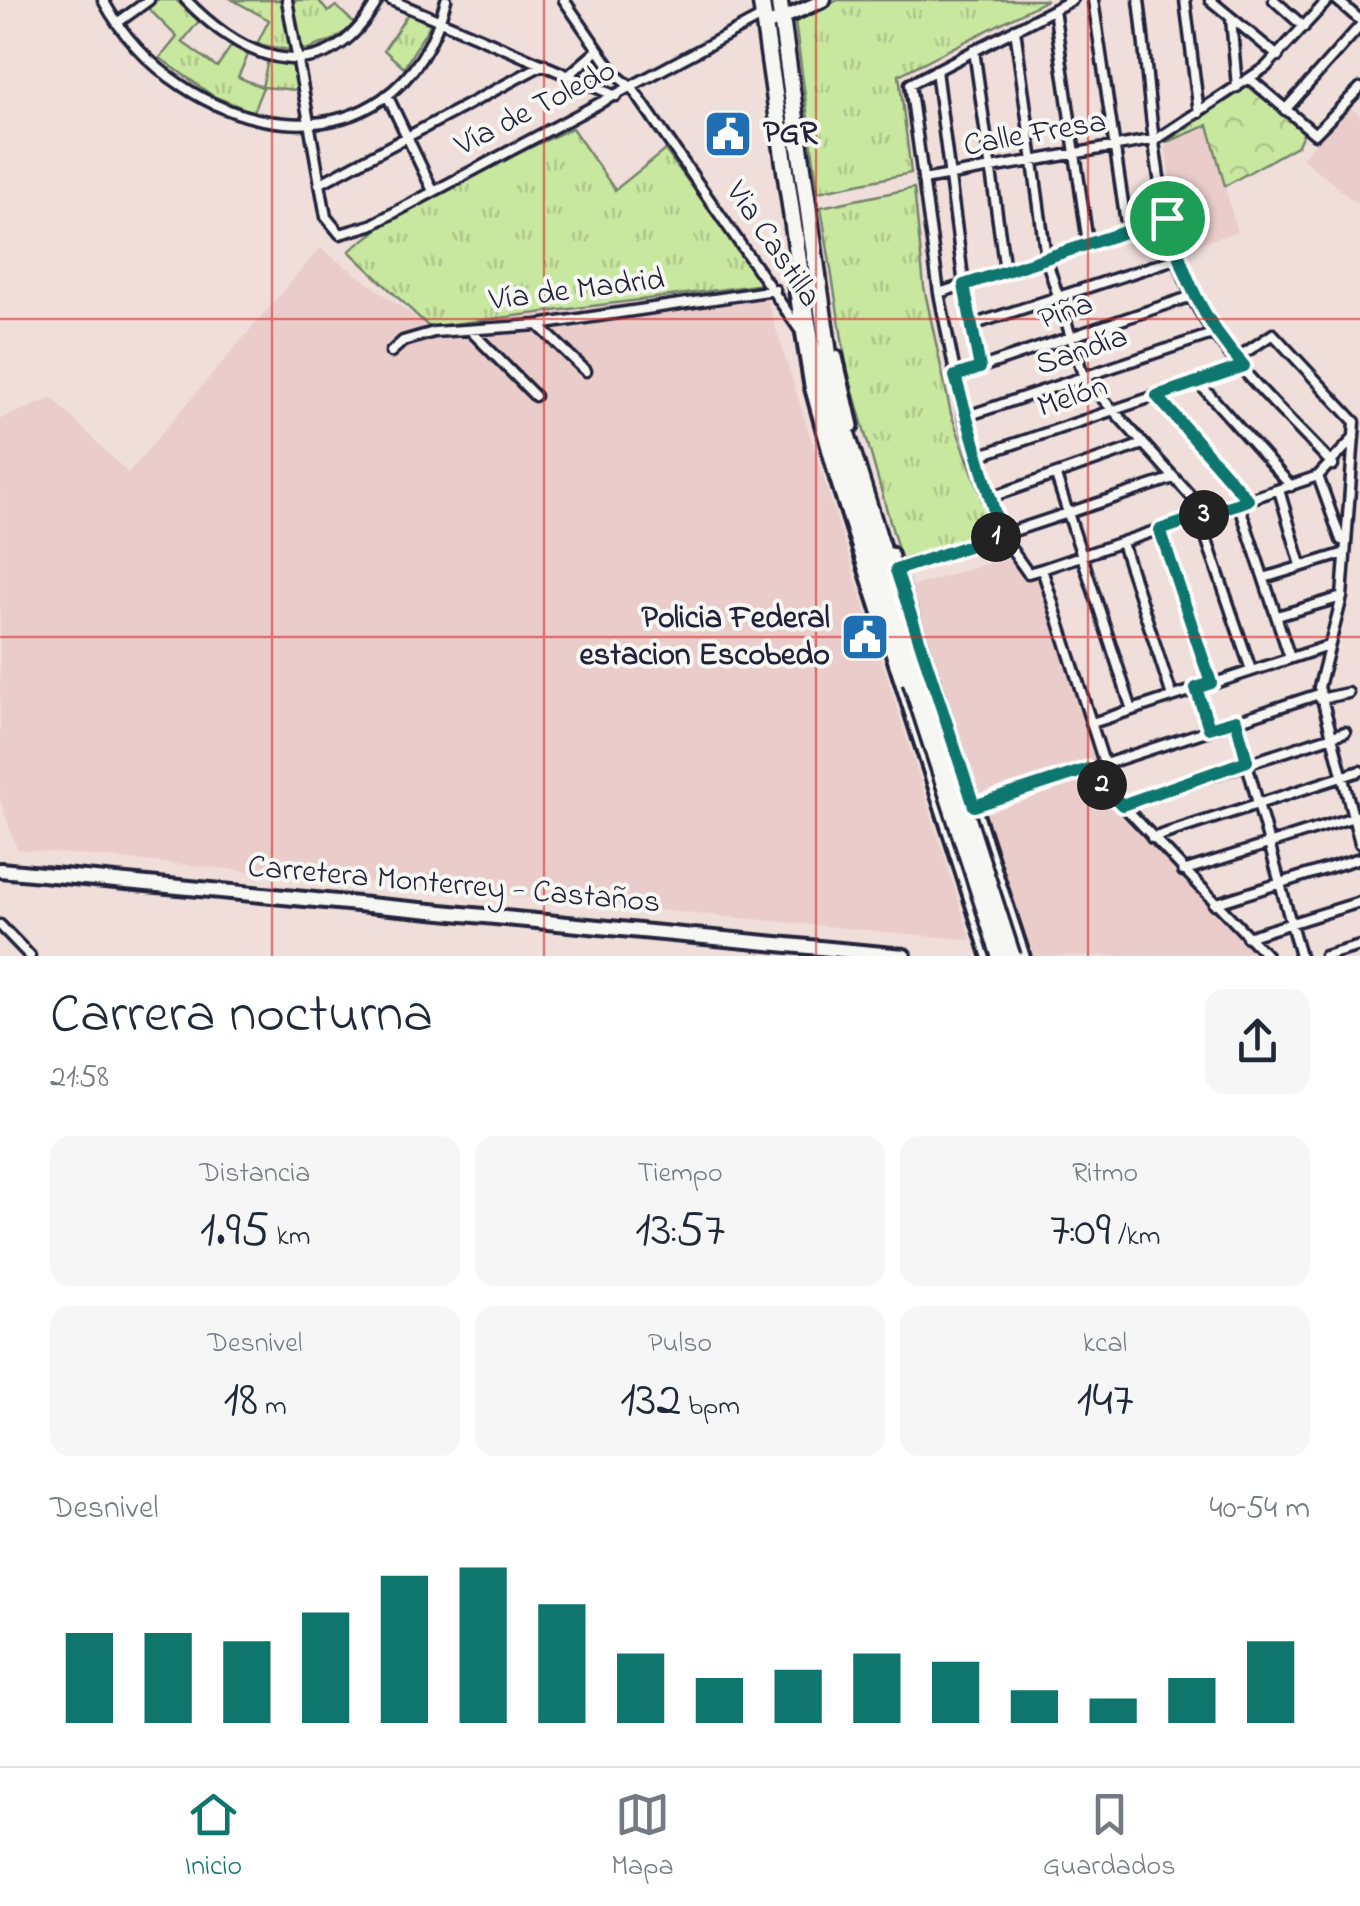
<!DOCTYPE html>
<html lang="es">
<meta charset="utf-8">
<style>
:root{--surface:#fff;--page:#f6f6f7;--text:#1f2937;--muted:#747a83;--line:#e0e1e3;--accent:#0f766e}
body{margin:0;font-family:"Indie Flower",sans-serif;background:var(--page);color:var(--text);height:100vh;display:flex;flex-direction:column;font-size:38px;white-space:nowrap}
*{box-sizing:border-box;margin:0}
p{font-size:32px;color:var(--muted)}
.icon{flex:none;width:55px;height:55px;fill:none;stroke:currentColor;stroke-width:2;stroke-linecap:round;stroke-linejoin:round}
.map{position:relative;height:956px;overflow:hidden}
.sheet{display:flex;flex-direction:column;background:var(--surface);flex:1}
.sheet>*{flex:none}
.pin{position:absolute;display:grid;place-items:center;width:85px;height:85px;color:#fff;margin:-42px;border:5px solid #fff;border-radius:50%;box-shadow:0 2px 10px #0007}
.km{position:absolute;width:50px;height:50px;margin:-25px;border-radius:50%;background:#222;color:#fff;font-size:28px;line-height:50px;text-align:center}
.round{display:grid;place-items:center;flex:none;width:105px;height:105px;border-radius:20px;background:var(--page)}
.headline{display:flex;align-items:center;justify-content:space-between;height:170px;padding:0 50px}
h1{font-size:55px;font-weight:600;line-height:75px}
.figures{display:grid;grid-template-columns:repeat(3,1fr);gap:15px;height:170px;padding:10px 50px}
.figures div{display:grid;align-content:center;border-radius:20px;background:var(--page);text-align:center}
.figures b{font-size:50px;font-weight:600}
.figures small{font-size:28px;font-weight:400}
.figures p{font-size:28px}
.chart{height:280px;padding:20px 50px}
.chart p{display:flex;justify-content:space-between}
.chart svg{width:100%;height:180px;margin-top:10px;stroke:var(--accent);stroke-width:6}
.dock{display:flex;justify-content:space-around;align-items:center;height:140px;border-top:2px solid var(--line);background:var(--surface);font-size:28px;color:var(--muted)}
.dock a{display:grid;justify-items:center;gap:5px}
.dock .on{color:var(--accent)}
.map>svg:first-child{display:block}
.built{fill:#eacdca}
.grass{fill:url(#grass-tufts);stroke:#75846d;stroke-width:2.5}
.forest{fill:url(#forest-crowns);stroke:#75846d;stroke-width:2.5}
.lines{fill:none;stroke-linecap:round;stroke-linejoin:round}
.street-casing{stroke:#22223b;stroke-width:15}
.secondary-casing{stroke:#22223b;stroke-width:19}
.primary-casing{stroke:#22223b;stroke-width:20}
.highway-casing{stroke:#22223b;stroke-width:22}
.street{stroke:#f6f6f2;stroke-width:8}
.secondary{stroke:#f6f6f2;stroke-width:11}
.primary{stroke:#f6f6f2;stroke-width:12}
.highway{stroke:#f6f6f2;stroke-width:15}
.highway-bridge-casing{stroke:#22223b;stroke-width:22;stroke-linecap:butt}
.highway-bridge{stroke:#f6f6f2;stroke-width:15}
.route-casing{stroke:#fff;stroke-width:20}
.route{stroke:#0f766e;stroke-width:12}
.grid{fill:none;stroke:#d62828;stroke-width:2.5;stroke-opacity:0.55}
.labels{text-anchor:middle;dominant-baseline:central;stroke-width:8;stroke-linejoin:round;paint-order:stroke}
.street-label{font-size:32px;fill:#22223b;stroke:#f6f6f2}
.poi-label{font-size:32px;font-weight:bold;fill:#22223b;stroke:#f6f6f2;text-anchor:start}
</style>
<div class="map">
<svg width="1360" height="956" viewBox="0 0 1360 956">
<defs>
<pattern id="grass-tufts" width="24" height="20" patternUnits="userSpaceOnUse" patternTransform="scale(2.5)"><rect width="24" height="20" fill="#c8e79f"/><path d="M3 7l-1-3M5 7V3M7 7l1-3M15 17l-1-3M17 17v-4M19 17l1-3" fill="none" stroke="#acc68a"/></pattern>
<pattern id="forest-crowns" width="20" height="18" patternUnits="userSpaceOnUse" patternTransform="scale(2.5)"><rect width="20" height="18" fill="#c8e79f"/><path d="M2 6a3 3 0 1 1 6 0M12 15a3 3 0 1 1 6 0" fill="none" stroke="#acc68a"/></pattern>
</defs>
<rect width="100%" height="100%" fill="#efdeda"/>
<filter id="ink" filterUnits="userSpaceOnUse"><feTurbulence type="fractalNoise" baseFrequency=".01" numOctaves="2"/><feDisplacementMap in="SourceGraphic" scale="20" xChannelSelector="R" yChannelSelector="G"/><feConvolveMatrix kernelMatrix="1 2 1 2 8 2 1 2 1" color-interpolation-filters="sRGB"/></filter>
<g filter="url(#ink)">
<path class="built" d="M1348 106 1360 115V206L1302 158Z
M1208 124 1237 232 1181 248 1165 143Z
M320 248 429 327 763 288 971 940 17 849 0 800V419L52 398 128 473Z
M1015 555 1025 581 1040 577 1102 759 1088 771 1257 956H1029L908 588Z"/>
<path class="grass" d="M151 0H176L199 21 182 42 217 67 232 45 249 53 238 77 262 87 268 60 292 64 298 90 263 87 253 112 213 96 160 58 177 37 145 5Z
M233 0H283L294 51 257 44 269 20Z
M288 0H318L328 12 336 6 355 24 336 39 299 52Z
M838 0H1047L899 75 911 173 818 192 795 22Z
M409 12 431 23 404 68 384 50Z
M572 128 615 190 665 150 764 284 429 327 349 251 411 204Z
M914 188 924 287 951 414 994 531 901 560 847 370 821 207Z"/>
<path class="forest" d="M1247 86 1305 129 1298 145 1225 186 1208 125 1165 143Z"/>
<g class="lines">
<g class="street-casing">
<path id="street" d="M103 0C179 141 397 187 446 0
M186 0C248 64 326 92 378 0
M287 0 326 217 340 234 371 225 763 16
M391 0 616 96
M564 0 615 74 632 88 799 329
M1072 0 910 84 939 293 964 417 999 532 1028 573 1042 569 1318 476 1354 438
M1093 0 1127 230
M1139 0C1151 96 1152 204 1191 294 1218 354 1288 416 1333 465
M1185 0 1199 113
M1210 0 1278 56
M1274 0 1304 27
M1337 0 1360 20
M1054 9 1088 243
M1231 18 1237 87
M117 23 149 0
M1015 29 1046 258 1084 378 1207 514
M974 50 1005 271
M936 70 964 285 980 368
M569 75 598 50
M1250 79 1315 134 1360 88
M387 95 433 191
M1285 110 1360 26
M923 180 1157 139 1266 67 1328 0
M319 184 544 64
M939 293 1167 218
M538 325 586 371
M972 325 1178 258
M470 330 535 396
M391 352 403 341 434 332 538 325 775 290
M1237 358 1273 334 1355 422
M955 376 1192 296
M1198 382 1291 486
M1157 396 1248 500
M964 417 1215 333
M1355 422 1342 597 1319 687 1360 843
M975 457 1244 366
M1056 476 1132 710
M1318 476 1341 540
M1279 490 1301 565
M988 498 1143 444
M1239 504 1290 658
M1199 517 1251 670
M1160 531 1211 683
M1122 543 1172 696
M1042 569 1104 763
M892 571 1174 478
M1264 578 1342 554
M1277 616 1342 597
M1196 688 1209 728
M1320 699 1348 693
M1235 720 1300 956
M1092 723 1328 646
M1088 769 1267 956
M1121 805 1345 732
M974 807 1319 694
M1152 838 1360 771
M1183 871 1360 815
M1214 904 1360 858
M0 925 30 956
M1247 937 1360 902
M1325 956 1360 946"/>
</g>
<g class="secondary-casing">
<path id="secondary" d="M765 26 824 0
M792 268 811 386 836 477 989 956
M836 357 852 426
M891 554 1023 956"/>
</g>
<g class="primary-casing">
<path id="primary" d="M0 870 904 956"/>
</g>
<g class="highway-casing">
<path id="highway" d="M761 0 807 320 822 397 911 681
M779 0 834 393 922 678"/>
</g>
<use href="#street" class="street"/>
<use href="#secondary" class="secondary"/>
<use href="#primary" class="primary"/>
<use href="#highway" class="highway"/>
<g class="highway-bridge-casing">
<path id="highway-bridge" d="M922 678 1012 956
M911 681 1000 956"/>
</g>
<use href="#highway-bridge" class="highway-bridge"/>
</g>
</g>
<g class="lines" filter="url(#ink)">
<g class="route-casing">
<path id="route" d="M1167 218C1185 279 1201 318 1244 366L1157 396 1248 500 1160 530 1211 683 1196 688 1209 728 1236 720 1247 761 1122 805 1088 769 974 806 896 570 1001 535 955 376 980 368 964 285Z"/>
</g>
<use href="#route" class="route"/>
</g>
<path class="grid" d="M272 0V956M544 0V956M816 0V956M1088 0V956M0 319H1360M0 637H1360"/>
<defs>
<g id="civic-square" transform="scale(2.5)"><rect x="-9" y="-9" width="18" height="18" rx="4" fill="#1f6fb2" stroke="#f6f6f2"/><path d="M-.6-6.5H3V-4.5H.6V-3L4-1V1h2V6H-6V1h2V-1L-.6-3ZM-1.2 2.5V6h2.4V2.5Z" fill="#fff"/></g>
</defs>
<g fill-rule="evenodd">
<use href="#civic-square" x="728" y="134"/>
<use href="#civic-square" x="865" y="637"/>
</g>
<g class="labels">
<g class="street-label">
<text transform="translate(536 109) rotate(-27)">Vía de Toledo</text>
<text transform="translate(1035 135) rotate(-10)">Calle Fresa</text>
<text transform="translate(772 245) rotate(56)">Via Castilla</text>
<text transform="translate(577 291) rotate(-7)">Vía de Madrid</text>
<text transform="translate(1066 313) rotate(-19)">Piña</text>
<text transform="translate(1082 352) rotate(-19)">Sandía</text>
<text transform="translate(1073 398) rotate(-19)">Melón</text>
<text transform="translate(454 886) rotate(5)">Carretera Monterrey - Castaños</text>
</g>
<g class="poi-label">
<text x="763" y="134">PGR</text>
<text x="830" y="619" text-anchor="end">Policia Federal<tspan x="830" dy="37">estacion Escobedo</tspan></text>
</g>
</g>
</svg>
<div class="pin" style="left:1167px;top:218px;background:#1e9e55"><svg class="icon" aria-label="arrive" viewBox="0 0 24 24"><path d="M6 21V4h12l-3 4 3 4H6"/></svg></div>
<b class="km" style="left:996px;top:537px">1</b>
<b class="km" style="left:1102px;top:785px">2</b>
<b class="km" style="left:1204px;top:515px">3</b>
</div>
<section class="sheet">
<div class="headline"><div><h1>Carrera nocturna</h1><p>21:58</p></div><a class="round"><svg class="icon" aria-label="share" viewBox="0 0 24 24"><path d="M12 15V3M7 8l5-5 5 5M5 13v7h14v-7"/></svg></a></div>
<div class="figures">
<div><p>Distancia</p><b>1.95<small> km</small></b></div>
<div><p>Tiempo</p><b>13:57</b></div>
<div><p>Ritmo</p><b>7:09<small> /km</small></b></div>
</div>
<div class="figures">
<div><p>Desnivel</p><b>18<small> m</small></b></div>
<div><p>Pulso</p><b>132<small> bpm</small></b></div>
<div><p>kcal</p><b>147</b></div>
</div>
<div class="chart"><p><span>Desnivel</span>40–54 m</p>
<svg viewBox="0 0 160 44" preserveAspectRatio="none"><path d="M5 44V22M15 44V22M25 44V24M35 44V17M45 44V8M55 44V6M65 44V15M75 44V27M85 44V33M95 44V31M105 44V27M115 44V29M125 44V36M135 44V38M145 44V33M155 44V24"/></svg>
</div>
</section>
<nav class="dock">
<a class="on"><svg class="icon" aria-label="home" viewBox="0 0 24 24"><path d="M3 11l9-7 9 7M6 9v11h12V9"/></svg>Inicio</a>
<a><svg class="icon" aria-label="map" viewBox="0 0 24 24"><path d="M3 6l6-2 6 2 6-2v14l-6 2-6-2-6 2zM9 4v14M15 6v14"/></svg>Mapa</a>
<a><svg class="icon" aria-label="saved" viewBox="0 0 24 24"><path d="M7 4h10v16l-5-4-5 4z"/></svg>Guardados</a>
</nav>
